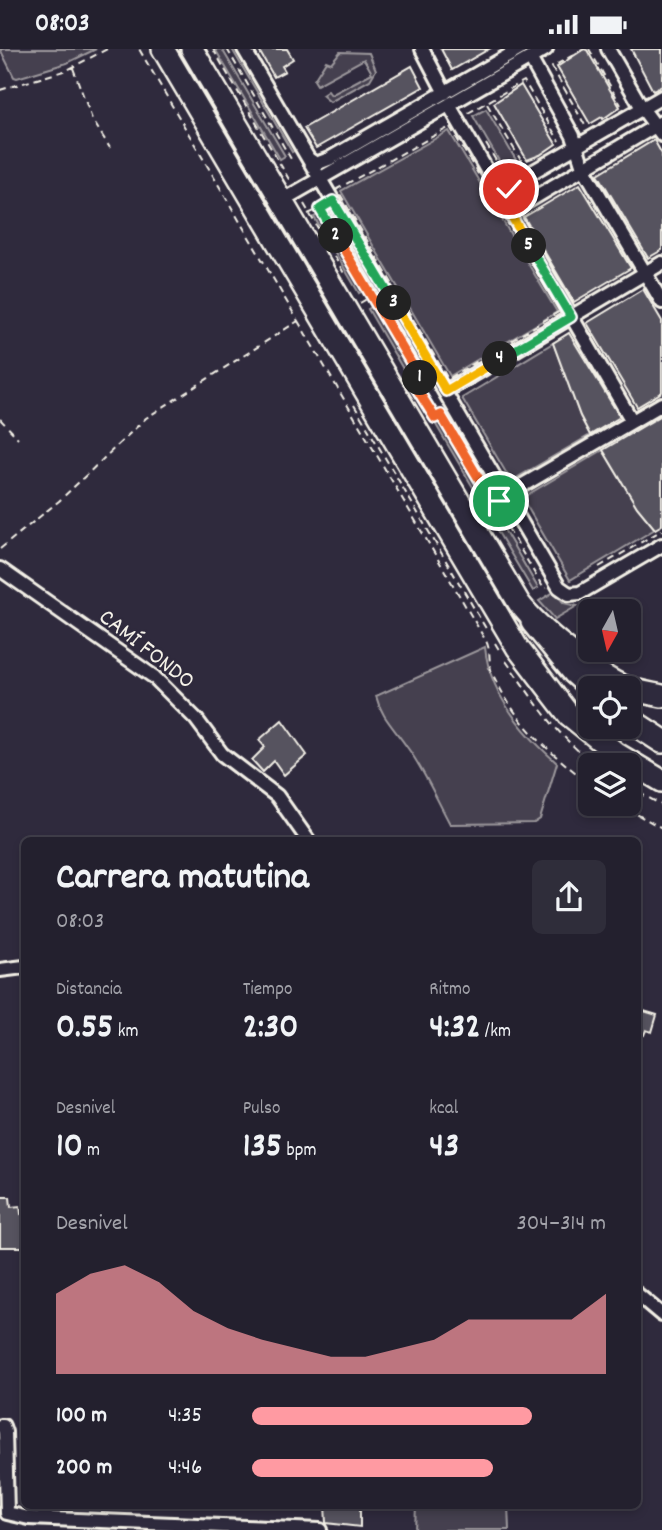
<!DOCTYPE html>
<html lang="es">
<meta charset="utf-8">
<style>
:root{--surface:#23202e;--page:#2f2d3a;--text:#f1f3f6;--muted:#a3a3aa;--line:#403e4a;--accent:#ff9aa2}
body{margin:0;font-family:Dekko,sans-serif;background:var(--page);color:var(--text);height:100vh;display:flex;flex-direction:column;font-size:26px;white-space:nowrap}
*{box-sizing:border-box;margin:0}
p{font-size:23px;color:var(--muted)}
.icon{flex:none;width:38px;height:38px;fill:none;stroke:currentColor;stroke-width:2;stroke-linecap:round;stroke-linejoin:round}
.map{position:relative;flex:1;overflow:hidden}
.drawer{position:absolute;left:21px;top:788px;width:620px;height:672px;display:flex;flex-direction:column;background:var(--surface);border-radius:10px;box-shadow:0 4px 10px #0003,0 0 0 2px var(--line)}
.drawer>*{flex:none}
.needle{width:46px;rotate:188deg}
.buttons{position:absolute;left:578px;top:550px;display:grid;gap:14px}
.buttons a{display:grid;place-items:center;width:63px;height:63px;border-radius:10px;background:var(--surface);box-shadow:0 4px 10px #0003,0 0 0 2px var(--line);font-size:35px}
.pin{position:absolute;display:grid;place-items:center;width:60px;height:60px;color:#fff;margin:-30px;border:4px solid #fff;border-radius:50%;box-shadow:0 2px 7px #0007}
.km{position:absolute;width:35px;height:35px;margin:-18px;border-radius:50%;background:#222;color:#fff;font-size:19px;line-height:35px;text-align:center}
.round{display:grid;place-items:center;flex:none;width:74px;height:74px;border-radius:10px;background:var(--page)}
.headline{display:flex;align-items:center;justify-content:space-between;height:119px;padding:0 35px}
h1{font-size:38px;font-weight:800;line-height:52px}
.metrics{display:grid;grid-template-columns:repeat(3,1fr);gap:10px;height:119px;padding:7px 35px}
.metrics div{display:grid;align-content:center}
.metrics b{font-size:35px;font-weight:800}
.metrics small{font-size:19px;font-weight:400}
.metrics p{font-size:19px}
.chart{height:196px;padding:14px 35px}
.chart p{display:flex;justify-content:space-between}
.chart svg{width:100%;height:126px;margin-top:7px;fill:var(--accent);opacity:.7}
ul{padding:0 35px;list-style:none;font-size:23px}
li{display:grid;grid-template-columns:112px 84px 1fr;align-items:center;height:52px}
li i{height:18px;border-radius:9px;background:var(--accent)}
.status{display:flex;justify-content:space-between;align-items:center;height:49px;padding:0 35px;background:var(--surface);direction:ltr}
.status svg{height:19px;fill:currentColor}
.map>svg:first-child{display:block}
.green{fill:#454050;stroke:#9c989c;stroke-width:2}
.building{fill:#56525f;stroke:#f4f1e8;stroke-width:2}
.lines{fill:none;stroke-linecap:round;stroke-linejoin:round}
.street-casing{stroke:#f4f1e8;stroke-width:18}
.primary-casing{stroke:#f4f1e8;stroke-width:26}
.highway-casing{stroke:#f4f1e8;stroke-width:28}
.path{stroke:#f4f1e8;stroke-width:2;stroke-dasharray:7 5;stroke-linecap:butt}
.street{stroke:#2f2a3d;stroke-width:12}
.primary{stroke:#2f2a3d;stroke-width:21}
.highway{stroke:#2f2a3d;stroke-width:23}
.split-1-casing{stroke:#fff;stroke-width:14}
.split-2-casing{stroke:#fff;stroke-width:14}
.split-3-casing{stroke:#fff;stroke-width:14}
.split-4-casing{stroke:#fff;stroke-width:14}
.split-5-casing{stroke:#fff;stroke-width:14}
.split-6-casing{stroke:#fff;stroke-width:14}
.split-1{stroke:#f0652b;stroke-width:9}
.split-2{stroke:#f0652b;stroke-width:9}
.split-3{stroke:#22a559;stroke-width:9}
.split-4{stroke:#f5b400;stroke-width:9}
.split-5{stroke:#22a559;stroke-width:9}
.split-6{stroke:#f5b400;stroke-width:9}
.labels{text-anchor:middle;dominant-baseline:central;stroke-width:5;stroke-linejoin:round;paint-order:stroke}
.street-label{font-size:24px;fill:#f4f1e8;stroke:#2f2a3d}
</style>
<div class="status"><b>08:03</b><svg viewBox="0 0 49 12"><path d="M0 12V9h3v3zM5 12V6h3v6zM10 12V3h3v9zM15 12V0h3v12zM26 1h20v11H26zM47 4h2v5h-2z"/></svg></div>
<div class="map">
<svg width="662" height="1481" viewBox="0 0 662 1481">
<rect width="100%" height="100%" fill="#2f2a3d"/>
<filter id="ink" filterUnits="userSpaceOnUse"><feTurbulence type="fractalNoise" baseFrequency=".0143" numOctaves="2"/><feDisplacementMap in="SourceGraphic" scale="14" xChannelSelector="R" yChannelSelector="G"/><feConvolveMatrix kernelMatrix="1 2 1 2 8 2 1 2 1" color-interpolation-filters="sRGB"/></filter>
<g filter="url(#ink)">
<path class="green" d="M0 0H96L67 14 17 29 14 28Z
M215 0H222L285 107 280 110Z
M232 0H239L297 100 292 103Z
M340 3 369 4 376 21 370 31 330 53 322 46 328 42 331 46 372 24 364 10 317 36 314 31 326 12 331 14Z
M486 60 519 116 506 124 473 67Z
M449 82 557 263 450 327 341 142Z
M319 165 364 241 359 244 314 168Z
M373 257 418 333 413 337 368 260Z
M553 294 580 367 590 386 511 432 462 349Z
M440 371 485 447 480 450 435 374Z
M603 401 637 458 655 480 570 531 522 449Z
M495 465 538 539 533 542 489 468Z
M554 543 564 554 577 557 555 570 539 552Z
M485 598C489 644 523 684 557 714L540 770 534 774 450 775C436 749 424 721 407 698 395 680 381 668 376 647Z
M416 1456H508L509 1481H415Z"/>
<path class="building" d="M258 0H287L293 10 282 17 285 22 274 28Z
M441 0H489L452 21Z
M584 0 587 1 620 58 603 70 602 68 590 75 557 18Z
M631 0H662V37L653 42Z
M412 17 423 38 316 99 304 79Z
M521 36 556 95 540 106 527 111 494 54Z
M654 91 662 105V201L648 209 598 125Z
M580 135 631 219 574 253 524 168Z
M643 240 662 272V343L637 358 587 274Z
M569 284 620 368 590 386 580 367 553 294Z
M662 366V476L655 480 637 458 603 401Z
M282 671 307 706 284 726 274 712 263 723 252 711 265 698 259 691Z
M637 960 657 966 652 983 646 981 644 986 637 984Z
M0 1148H10L11 1158 20 1157 21 1165 24 1164V1198H0Z
M325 1456 360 1457V1478L326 1474Z"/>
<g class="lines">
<g class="street-casing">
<path id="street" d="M244 0 559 538 569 545 580 544 662 496
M422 0 445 44
M608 0 642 59 662 86
M530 9 573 87 583 118 662 253
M449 56 632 372
M310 111 316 115 329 110 520 0
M492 128 503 136 515 133 662 48
M281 152 546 0
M505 156 515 159 520 157 662 73
M446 342 662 214
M506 446 662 355
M0 520 154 628 196 670 222 705 277 747 308 791
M0 921 24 918
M637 1245 662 1266
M0 1377H3L5 1383 7 1464 29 1469 320 1481"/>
</g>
<g class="primary-casing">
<path id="primary" d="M163 0 517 598 569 666 617 705 662 732
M192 0 519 554C538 579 591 622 620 636 633 642 648 644 662 647"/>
</g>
<g class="highway-casing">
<path id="highway" d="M533 573 575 624 592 639
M628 670 662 692"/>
</g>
<path class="path" d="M213 0 290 132
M227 0 291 110 294 108
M584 0 552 18 586 78
M589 0 621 56
M73 19 92 70 110 99
M0 41 67 21 107 0
M487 55 522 113
M468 64 524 32 559 92
M450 78 560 262 448 330 337 140Z
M486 95 501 120
M304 155 345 226
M324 157 320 160 424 336
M308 165 319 160
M360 254 370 248
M298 272 486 592C492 603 487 616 494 628 519 678 547 701 590 735
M422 337 417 340 435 369 441 366
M354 356 488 583
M441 366 544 540 547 539
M0 370 18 389
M484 460 495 455
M0 500 59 452 146 369 298 272 139 0
M599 518 662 481
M495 594 501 604
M506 612C533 650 557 688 596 716
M628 738 662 756
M616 754 662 779"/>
<use href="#street" class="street"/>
<use href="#primary" class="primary"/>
<use href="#highway" class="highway"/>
</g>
</g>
<g class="lines" filter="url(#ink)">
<g class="split-1-casing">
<path id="split-1" d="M420 329 424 336 417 340 435 369 441 366 494 455 499 452"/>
</g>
<g class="split-2-casing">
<path id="split-2" d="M336 187 420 329"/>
</g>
<g class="split-3-casing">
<path id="split-3" d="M336 187 320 160 333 152 394 254"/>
</g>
<g class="split-4-casing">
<path id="split-4" d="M394 254 446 342 500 310"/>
</g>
<g class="split-5-casing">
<path id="split-5" d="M500 310 571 268 529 197"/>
</g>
<g class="split-6-casing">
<path id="split-6" d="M509 140 514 155H523L514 159 505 156 529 197"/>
</g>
<use href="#split-1" class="split-1"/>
<use href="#split-2" class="split-2"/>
<use href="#split-3" class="split-3"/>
<use href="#split-4" class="split-4"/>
<use href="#split-5" class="split-5"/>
<use href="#split-6" class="split-6"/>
</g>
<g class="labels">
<g class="street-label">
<text transform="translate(146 601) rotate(38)">CAMÍ FONDO</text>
</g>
</g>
</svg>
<div class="buttons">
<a><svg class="needle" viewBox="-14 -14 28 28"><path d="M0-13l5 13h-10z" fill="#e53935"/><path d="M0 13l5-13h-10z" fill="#a3a3aa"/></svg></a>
<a><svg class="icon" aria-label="locate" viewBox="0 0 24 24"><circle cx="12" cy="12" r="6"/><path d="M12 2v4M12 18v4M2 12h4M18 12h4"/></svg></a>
<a><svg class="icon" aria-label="layers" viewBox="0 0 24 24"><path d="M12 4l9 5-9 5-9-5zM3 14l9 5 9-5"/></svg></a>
</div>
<div class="pin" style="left:499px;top:452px;background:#1e9e55"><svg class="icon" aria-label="arrive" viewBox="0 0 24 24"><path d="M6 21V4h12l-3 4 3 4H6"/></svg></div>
<div class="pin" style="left:509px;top:140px;background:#d93025"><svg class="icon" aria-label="check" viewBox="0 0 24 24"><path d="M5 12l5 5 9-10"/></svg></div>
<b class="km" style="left:420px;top:329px">1</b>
<b class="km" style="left:336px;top:187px">2</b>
<b class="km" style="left:394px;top:254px">3</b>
<b class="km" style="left:500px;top:310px">4</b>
<b class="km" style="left:529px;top:197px">5</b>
<section class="drawer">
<div class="headline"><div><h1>Carrera matutina</h1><p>08:03</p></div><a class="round"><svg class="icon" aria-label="share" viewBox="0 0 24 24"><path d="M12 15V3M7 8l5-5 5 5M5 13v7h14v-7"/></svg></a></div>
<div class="metrics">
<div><p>Distancia</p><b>0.55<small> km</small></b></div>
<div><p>Tiempo</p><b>2:30</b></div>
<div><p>Ritmo</p><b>4:32<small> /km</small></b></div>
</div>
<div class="metrics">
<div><p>Desnivel</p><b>10<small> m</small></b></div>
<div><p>Pulso</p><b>135<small> bpm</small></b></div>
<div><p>kcal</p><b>43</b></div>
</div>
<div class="chart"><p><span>Desnivel</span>304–314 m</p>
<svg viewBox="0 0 160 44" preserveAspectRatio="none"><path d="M0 44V16L10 9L20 6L30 12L40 22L50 28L60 32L70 35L80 38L90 38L100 35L110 32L120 25L130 25L140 25L150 25L160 16V44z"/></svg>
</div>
<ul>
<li><b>100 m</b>4:35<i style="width:79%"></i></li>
<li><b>200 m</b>4:46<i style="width:68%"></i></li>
</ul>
</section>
</div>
